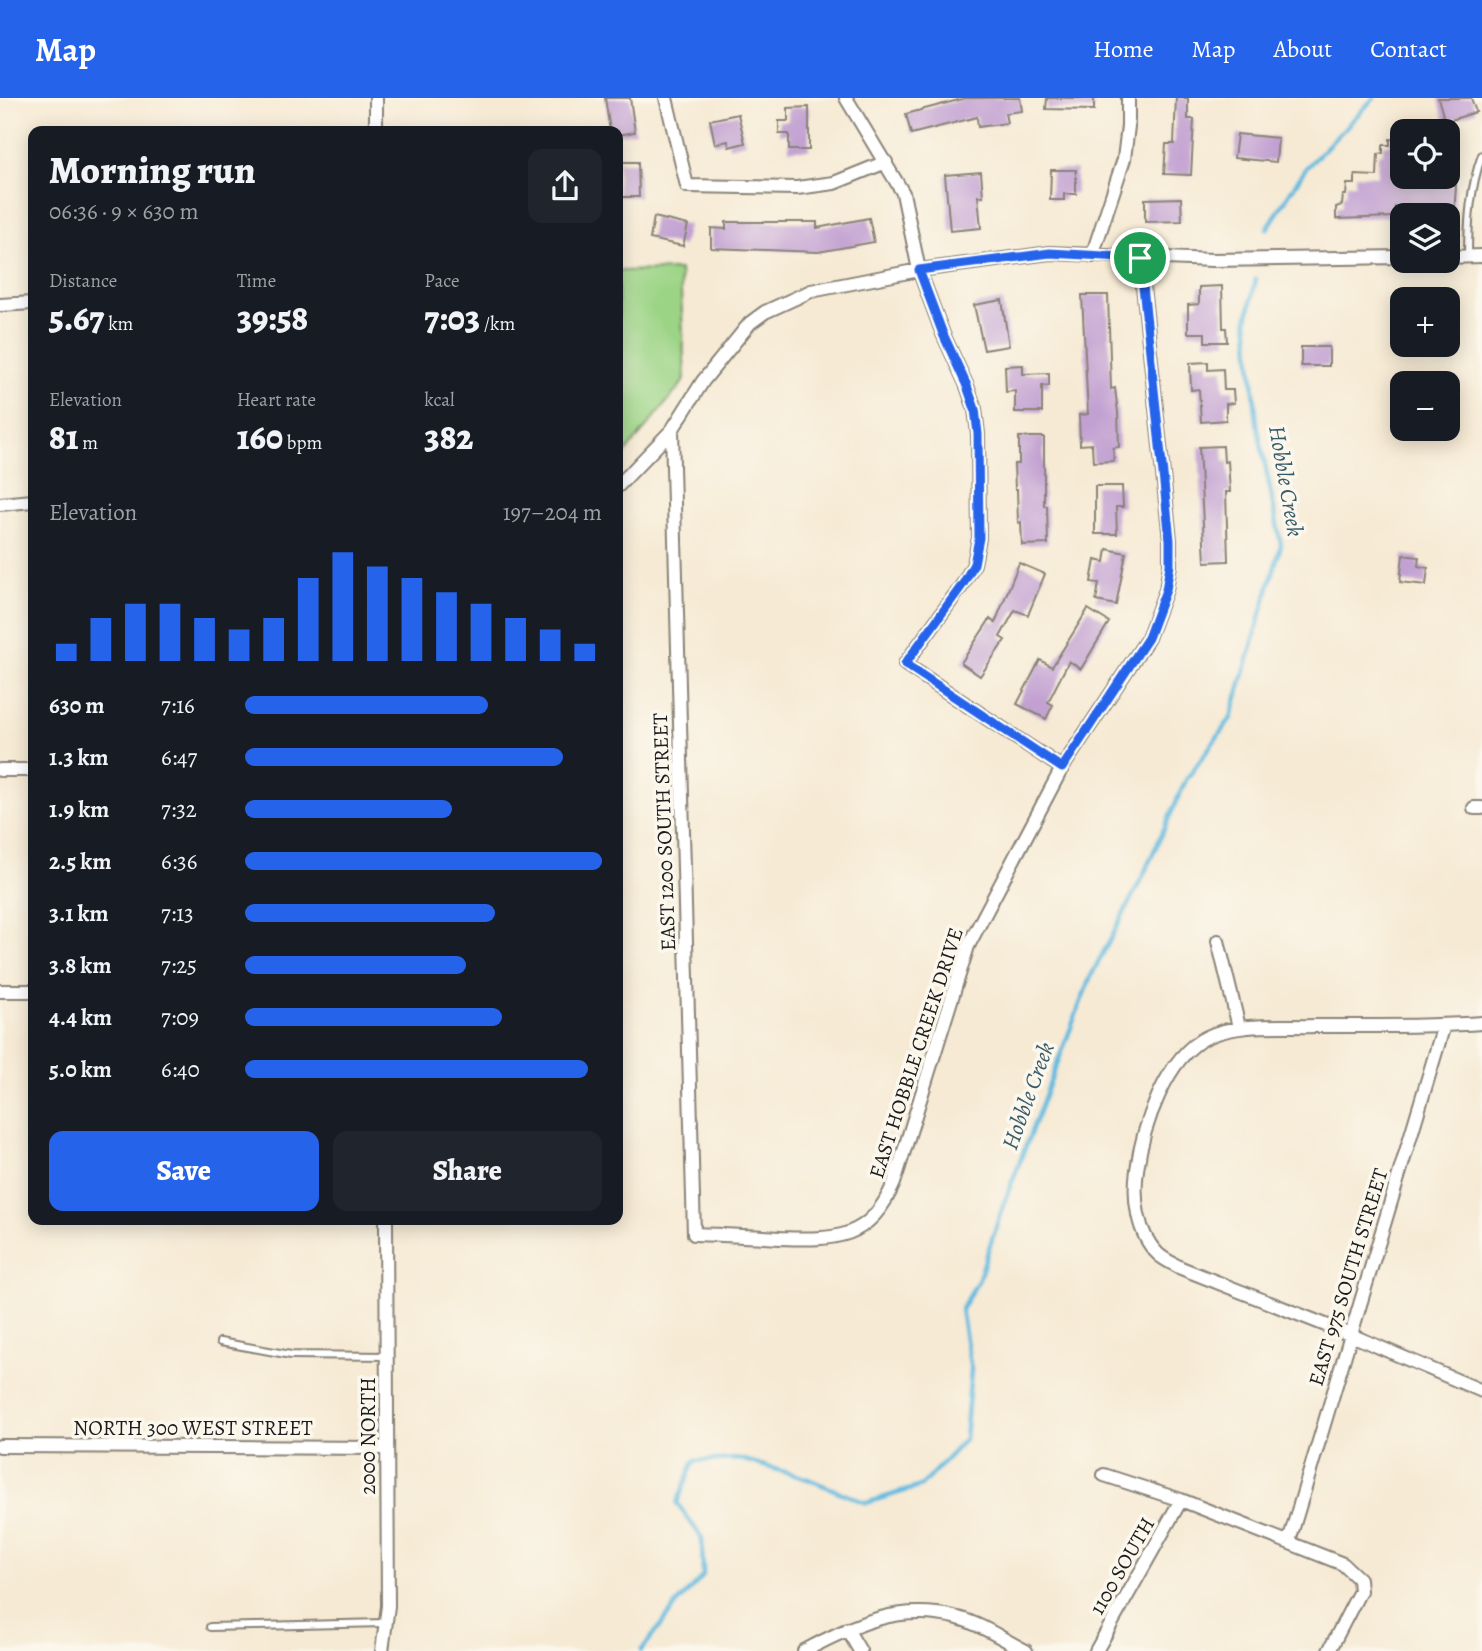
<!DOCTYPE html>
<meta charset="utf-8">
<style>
:root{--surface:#171b24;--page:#20242c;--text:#f1f3f6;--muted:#9ea1a6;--accent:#2563eb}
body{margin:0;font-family:Alegreya,serif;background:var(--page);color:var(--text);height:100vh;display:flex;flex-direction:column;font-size:26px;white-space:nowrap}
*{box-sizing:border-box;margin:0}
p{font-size:23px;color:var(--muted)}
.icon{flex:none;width:38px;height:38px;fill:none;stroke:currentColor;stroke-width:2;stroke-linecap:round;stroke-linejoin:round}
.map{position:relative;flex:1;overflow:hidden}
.panel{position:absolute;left:28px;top:28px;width:595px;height:1099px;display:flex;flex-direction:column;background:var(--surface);border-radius:14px;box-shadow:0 4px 18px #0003}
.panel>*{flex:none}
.buttons{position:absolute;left:1390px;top:21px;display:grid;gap:14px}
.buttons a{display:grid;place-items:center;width:70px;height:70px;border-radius:14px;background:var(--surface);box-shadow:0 4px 18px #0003;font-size:35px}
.pin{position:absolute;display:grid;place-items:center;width:60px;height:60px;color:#fff;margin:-30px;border:4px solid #fff;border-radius:50%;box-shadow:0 2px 7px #0007}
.round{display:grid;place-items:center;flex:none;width:74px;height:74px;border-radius:14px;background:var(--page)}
.summary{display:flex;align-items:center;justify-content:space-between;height:119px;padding:0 21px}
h1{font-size:38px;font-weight:800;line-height:52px}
.figures{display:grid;grid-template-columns:repeat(3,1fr);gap:10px;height:119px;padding:7px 21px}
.figures div{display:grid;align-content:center}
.figures b{font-size:35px;font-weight:800}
.figures small{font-size:19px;font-weight:400}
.figures p{font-size:19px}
.chart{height:196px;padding:14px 21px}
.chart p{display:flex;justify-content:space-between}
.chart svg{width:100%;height:126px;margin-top:7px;stroke:var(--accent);stroke-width:6}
.primary-button{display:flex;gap:14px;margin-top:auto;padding:14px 21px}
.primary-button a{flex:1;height:80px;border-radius:14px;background:var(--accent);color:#fff;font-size:28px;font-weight:800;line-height:80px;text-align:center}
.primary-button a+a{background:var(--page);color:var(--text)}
ul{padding:0 21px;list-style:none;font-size:23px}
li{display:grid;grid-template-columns:112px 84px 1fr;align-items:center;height:52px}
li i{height:18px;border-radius:9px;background:var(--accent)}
header{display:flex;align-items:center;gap:42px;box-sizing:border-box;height:98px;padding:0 35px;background:var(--accent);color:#fff}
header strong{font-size:33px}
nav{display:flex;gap:38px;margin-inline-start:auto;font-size:24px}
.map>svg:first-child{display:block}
.green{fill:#9cd486;stroke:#5c7851;stroke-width:2}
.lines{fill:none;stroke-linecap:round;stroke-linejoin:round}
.stream{stroke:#61badf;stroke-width:4.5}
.building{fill:#c2a1d2}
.service-casing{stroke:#898378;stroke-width:10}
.minor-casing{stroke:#898378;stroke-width:16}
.service{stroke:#fff;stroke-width:6}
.minor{stroke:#fff;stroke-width:12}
.route-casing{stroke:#fff;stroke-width:14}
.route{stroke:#2563eb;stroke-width:9}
.labels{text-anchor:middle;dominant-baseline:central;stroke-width:7;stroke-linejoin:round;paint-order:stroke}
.street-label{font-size:21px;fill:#1c1c1c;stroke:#fbf7ec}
.water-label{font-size:23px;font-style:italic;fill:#385b6a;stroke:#fbf7ec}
</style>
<header>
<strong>Map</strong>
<nav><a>Home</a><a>Map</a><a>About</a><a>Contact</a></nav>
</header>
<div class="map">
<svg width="1482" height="1553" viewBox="0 0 1482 1553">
<rect width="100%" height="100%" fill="#fbf7ec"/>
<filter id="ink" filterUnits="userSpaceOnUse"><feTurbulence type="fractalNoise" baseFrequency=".0143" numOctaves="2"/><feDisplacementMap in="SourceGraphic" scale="14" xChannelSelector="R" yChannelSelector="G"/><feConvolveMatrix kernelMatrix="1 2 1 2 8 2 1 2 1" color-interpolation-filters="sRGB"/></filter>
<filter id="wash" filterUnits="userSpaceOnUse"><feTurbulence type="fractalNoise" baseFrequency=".00686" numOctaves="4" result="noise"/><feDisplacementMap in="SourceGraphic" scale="28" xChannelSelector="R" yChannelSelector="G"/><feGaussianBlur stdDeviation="1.57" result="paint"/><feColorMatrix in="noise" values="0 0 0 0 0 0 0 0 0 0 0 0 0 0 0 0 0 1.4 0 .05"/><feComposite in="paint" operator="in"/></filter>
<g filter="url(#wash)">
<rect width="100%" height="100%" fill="#f6ead4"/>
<path class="green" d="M680 172 685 282 618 364V173Z"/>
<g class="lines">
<path class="stream" d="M1267 131 1305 71 1374 0
M641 1553 677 1506 703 1478 702 1440 677 1405 694 1363 741 1361 808 1381 866 1405 921 1388 965 1341 971 1272 961 1211 978 1183 1005 1102 1090 880 1142 780 1186 682 1231 620 1281 447 1257 325 1247 222 1256 181"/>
</g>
<g id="blocks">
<path class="building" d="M605 0H630L635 34 618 37V33H610Z
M966 0H1020L1022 13 1005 15 1007 25 978 29 977 19 911 36 906 16Z
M1047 0H1094V12L1046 11Z
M1176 0H1188V21H1194L1191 77 1164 76 1166 46H1174Z
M1438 0H1471L1476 14 1445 24Z
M809 9V52H789V36H779V23H788V10Z
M738 16 745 45 729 49 728 43 715 46 710 22Z
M1237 36 1278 40 1276 64 1234 60Z
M1390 41 1402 42V83L1456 87 1454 118 1431 116 1432 112 1395 109V119L1336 121V109L1342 107 1343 97H1346L1347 86H1355V77L1377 78 1378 56 1383 55V47H1390Z
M618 64H638L639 99H618Z
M1051 72H1076V96H1064V102H1050Z
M981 74 983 98H978L981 130 950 133 945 77Z
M1181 100 1182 123 1145 124V101Z
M654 119 688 127 683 148 650 141Z
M869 120 874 144 818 154 711 150V130L726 131V124H817V130Z
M1222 188 1223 230H1226L1227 244H1205V235H1188V207L1199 206V189Z
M1082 197H1108L1111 291 1115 290 1118 315 1119 349 1113 350 1114 363 1093 364 1092 346 1080 347 1079 317 1088 316Z
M1002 202 1009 248 984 252 974 207Z
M1301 249H1329V268H1301Z
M1208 264V272L1223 271 1224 292H1233L1234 305 1226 306V322L1201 324 1199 291 1191 292 1190 265Z
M1023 267V276L1049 275V288H1042V314H1015V293L1006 294 1005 268Z
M1019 339H1044V408H1047L1048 446 1022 447 1021 424 1018 425 1017 391H1015L1014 366H1019Z
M1223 348 1224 364 1228 363 1230 394H1226L1228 463 1205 464 1199 349Z
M1095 388H1122L1123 409H1116L1117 436H1095Z
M1107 451 1126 455 1116 507 1096 503 1099 485 1091 484 1095 462 1105 464Z
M1403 457 1419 459 1418 468 1428 470 1426 487 1400 484Z
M1019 465 1045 476 1028 517 1015 512 1000 539 1005 542 980 578 961 565 990 521 995 525Z
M1088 511 1109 524 1081 571 1069 563 1048 604 1053 607 1046 621 1017 606 1040 562 1052 569Z"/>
</g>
</g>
<g filter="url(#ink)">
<use href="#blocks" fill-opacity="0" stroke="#898378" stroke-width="2"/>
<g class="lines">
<g class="service-casing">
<path id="service" d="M1468 158C1468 124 1470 90 1482 57
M220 1244 291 1257 387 1258
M210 1529 385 1525"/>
</g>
<g class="minor-casing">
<path id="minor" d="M376 0V33
M666 0 687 88 797 90 834 85 886 64
M846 0 903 95 919 172 943 236 967 288 975 311 978 336 979 440 974 466 963 486 905 566 1062 670
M1092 158 1124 61 1128 28V0
M1447 159 1482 158
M0 207 33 205
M672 332 694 1136C723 1137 751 1138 780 1140 836 1142 870 1142 894 1085L968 848 1062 670 1148 540 1166 492 1170 467V442L1140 160
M618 388 672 332 703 283 750 225 765 214 811 193 919 172 1050 155 1212 162 1402 159
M0 406 33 403
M0 672H33
M1474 710H1482
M1218 843 1239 929
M0 893H33
M1482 925C1427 929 1372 928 1317 928 1281 929 1240 924 1207 939 1166 958 1142 1031 1137 1072 1133 1100 1137 1136 1158 1156 1164 1162 1174 1166 1181 1170L1351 1237 1482 1293
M0 1348 386 1350
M1104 1377 1181 1402 1343 1466 1359 1481 1360 1493 1329 1553
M1289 1443 1444 927
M847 1531 860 1553
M382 1553 388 1508 386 1122
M804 1553C855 1526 899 1505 958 1520 981 1526 1004 1542 1026 1553
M1096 1553 1181 1402"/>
</g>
<use href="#service" class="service"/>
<use href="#minor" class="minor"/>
</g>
</g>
<g class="lines" filter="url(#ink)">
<g class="route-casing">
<path id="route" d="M1050 155 1140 160 1170 442V467L1166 492 1148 540 1062 670 905 566 963 486 974 466 979 440 978 336 975 311 967 288 943 236 919 172Z"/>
</g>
<use href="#route" class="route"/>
</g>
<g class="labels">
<g class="street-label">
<text transform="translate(664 734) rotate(-92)">EAST 1200 SOUTH STREET</text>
<text transform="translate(916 955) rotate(-72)">EAST HOBBLE CREEK DRIVE</text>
<text transform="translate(1348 1179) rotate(-73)">EAST 975 SOUTH STREET</text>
<text x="193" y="1330">NORTH 300 WEST STREET</text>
<text transform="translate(368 1338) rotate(-90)">2000 NORTH</text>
<text transform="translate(1122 1468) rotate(-60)">1100 SOUTH</text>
</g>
<g class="water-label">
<text transform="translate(1286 383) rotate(80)">Hobble Creek</text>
<text transform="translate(1028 998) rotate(-70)">Hobble Creek</text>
</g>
</g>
</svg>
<div class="buttons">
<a><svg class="icon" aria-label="locate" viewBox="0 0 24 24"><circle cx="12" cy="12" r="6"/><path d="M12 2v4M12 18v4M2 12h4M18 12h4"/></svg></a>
<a><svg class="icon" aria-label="layers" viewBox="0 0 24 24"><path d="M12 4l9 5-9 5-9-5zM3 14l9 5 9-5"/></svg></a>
<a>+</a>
<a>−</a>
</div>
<div class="pin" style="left:1140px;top:160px;background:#1e9e55"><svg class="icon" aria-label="arrive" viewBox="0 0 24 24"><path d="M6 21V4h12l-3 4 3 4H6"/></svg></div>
<section class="panel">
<div class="summary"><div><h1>Morning run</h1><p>06:36 · 9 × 630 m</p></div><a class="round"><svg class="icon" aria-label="share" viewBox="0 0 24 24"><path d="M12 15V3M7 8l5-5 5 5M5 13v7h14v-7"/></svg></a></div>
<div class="figures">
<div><p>Distance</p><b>5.67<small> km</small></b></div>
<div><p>Time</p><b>39:58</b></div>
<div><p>Pace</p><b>7:03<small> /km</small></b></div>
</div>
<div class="figures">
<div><p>Elevation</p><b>81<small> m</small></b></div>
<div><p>Heart rate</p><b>160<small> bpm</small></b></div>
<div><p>kcal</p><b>382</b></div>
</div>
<div class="chart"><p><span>Elevation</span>197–204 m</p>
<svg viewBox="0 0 160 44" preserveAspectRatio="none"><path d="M5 44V38M15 44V29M25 44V24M35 44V24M45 44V29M55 44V33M65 44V29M75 44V15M85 44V6M95 44V11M105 44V15M115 44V20M125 44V24M135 44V29M145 44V33M155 44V38"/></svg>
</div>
<ul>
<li><b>630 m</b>7:16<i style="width:68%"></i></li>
<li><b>1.3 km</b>6:47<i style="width:89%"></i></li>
<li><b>1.9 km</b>7:32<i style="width:58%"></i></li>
<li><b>2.5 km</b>6:36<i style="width:100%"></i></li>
<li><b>3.1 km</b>7:13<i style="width:70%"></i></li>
<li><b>3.8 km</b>7:25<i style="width:62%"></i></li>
<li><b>4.4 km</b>7:09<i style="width:72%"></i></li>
<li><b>5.0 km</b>6:40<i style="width:96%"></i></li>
</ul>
<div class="primary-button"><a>Save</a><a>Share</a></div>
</section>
</div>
